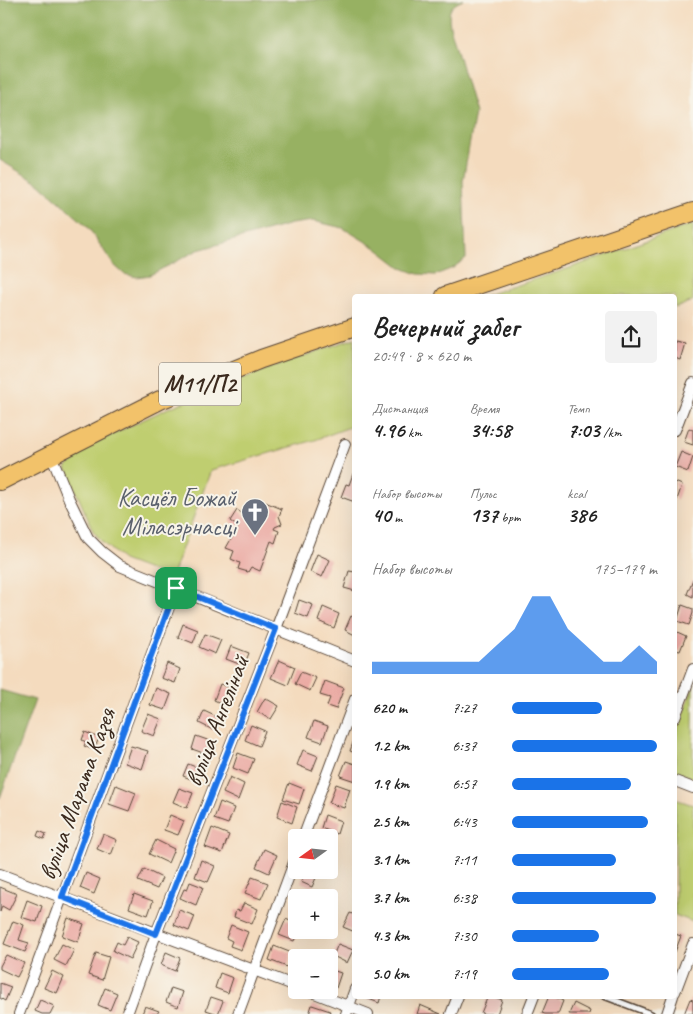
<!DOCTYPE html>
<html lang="ru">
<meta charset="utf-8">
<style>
:root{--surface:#fff;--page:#f2f2f2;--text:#222;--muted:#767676;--accent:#1a73e8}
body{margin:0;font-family:Caveat,sans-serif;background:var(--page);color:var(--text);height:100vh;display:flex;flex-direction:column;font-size:19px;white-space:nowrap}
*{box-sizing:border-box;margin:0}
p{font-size:16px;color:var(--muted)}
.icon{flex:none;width:28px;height:28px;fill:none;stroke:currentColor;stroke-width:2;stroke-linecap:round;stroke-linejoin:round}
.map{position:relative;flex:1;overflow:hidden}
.panel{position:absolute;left:352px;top:294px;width:325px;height:705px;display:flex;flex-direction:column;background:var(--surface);border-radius:5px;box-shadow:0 5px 20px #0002}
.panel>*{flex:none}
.needle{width:32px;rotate:255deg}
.buttons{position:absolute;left:288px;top:829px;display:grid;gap:10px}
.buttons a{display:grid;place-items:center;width:50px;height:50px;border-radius:5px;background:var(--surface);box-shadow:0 5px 20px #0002;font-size:25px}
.pin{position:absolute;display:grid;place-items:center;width:42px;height:42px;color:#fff;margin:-21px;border-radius:10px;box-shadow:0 2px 8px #0006}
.round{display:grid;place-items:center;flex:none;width:52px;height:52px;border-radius:5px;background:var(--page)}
.summary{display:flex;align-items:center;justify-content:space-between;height:85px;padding:0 20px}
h1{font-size:28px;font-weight:700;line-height:38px}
.stats{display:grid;grid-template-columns:repeat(3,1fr);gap:8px;height:85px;padding:5px 20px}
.stats div{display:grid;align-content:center}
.stats b{font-size:21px;font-weight:700}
.stats small{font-size:14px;font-weight:400}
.stats p{font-size:14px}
.chart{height:140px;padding:10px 20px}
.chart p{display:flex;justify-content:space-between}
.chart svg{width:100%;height:90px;margin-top:5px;fill:var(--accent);opacity:.7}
ul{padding:0 20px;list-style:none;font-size:16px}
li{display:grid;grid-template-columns:80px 60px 1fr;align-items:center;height:38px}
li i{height:12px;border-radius:6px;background:var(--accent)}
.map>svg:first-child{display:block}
.green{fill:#bfce70;stroke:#7d7c47}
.forest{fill:#97b162;stroke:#696e40}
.building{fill:#ebaba4}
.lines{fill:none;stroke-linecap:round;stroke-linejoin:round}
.lane-casing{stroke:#574536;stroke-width:8}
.street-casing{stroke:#574536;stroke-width:12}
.highway-casing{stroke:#574536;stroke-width:20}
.lane{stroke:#fff;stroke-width:5}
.street{stroke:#fff;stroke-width:10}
.highway{stroke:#f2c26a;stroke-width:18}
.route-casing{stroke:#fff;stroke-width:10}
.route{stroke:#1a73e8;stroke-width:6}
.labels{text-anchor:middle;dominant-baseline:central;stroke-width:4;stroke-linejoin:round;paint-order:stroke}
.shield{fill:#f7f3e8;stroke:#73665b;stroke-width:1}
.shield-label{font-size:24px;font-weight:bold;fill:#3b2a1e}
.worship-label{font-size:25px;fill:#5b616d;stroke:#f7f3e8;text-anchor:end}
.street-label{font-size:25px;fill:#3b2a1e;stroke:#f7f3e8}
</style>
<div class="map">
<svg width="693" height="1014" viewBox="0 0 693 1014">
<rect width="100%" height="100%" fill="#f7f3e8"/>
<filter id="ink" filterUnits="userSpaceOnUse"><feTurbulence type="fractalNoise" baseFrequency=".02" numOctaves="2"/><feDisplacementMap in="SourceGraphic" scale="10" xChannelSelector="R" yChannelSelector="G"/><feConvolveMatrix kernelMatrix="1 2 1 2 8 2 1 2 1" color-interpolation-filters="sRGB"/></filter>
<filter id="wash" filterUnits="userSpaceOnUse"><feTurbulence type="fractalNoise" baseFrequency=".0096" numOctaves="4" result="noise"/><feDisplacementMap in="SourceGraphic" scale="20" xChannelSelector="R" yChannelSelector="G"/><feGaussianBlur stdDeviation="1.12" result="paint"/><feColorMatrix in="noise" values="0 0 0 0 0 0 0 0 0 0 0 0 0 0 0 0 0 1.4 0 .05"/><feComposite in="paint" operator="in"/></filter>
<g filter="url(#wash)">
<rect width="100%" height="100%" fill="#f4dbbe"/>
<path class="green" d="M693 224V301L675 308V296H483L567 269Z
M355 338V425L315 440 211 470 171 578 123 560 103 543 93 531 66 468 88 446 166 409 275 366Z
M693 686V778L675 771V738Z
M675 799 693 805V922L675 915Z"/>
<path class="forest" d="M0 0H463C449 6 448 11 450 26L475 113 463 181 466 258 453 268 435 275 418 274 402 268 376 248 343 228 313 221 291 224 198 250 150 275 137 277 124 274 113 264 88 227 40 184 0 160Z
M0 690 35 700 0 798Z"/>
<g id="blocks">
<path class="building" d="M675 341 685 343 680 360 675 358Z
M689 428 693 430V445L684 442Z
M681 452 693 457 688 472 675 467Z
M353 474 355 475V502L341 497 346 484 349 485Z
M675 482 682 485 677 500H675Z
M255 498 282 509 279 516 282 524 275 527 274 529 279 531 275 543 271 541 260 571 251 567 248 572 238 569 240 563 231 559 234 551 226 548 238 527 230 521 237 510 246 516Z
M317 554 330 560 322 577 310 572Z
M349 571 355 572V591L344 588Z
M693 579V597L687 594Z
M299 600 313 605 308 618 295 613Z
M682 605 693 609V613L689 625 677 621Z
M323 607 339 614 334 628 318 621Z
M351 616 355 618V635L345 630Z
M183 624 198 630 193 643 178 637Z
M675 631 686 636 680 651 675 650Z
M205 634 221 640 215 654 199 647Z
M231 646 249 653 244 666 226 659Z
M279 660 295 667 288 685 271 678Z
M167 663 180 669 175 683 161 678Z
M301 672 316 678 310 691 295 684Z
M325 681 344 688 336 709 327 706 330 698 320 695Z
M220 684 233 689 227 706 214 700Z
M156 688 171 694 165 710 150 705Z
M265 698 279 706 271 719 257 712Z
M204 711 219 718 213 730 199 723Z
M148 714 161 719 154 736 141 731Z
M314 721 328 726 322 742 308 737Z
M251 725 265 731 259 746 245 740Z
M85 732 99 738 94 750 84 746 86 742 82 740Z
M196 736 213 742 209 755 192 749Z
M355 737V753L350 751Z
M131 746 148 751 142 769 125 763Z
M303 750 318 756 312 771 297 765Z
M238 753 254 759 248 774 233 768Z
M346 761 355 764V781L340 776Z
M188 764 201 769 196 781 183 776Z
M230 777 244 784 238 800 223 793Z
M289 783 304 789 299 804 283 799Z
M336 784 350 789 344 808 329 803Z
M116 785 136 793 129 811 109 804Z
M179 788 193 793 187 808 173 802Z
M282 801 297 807 292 823 277 817Z
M220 802 234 808 228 824 214 819Z
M170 815 184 821 178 835 164 830Z
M325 815 341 821 337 834 321 828Z
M212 828 229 835 222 853 205 847Z
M39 831 46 834 44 839 37 836Z
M103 834 117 840 111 855 97 849Z
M156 840 174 849 168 863 149 854Z
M264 849 277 855 269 873 256 867Z
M201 860 215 866 208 882 195 877Z
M144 869 162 878 157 889 138 881Z
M306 870H315L319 871 312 887 301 882Z
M86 873 100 879 94 894 80 888Z
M252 877 268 883 261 899 245 893Z
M190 882 203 887 196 905 180 898 184 889 187 890Z
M0 887 17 894 9 910 2 906 0 912Z
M296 892 307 897 296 898V912L290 909Z
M134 894 153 901 148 915 129 908Z
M27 900 42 906 37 922 21 917Z
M244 903 258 909 252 924 234 917 236 910 240 911Z
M179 910 195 916 189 931 174 925Z
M350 913 355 915V932L343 927Z
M68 918 84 924 78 942 62 936Z
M286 919 296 924V930H299L294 941 279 935Z
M13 921 24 925 19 940 29 943 25 952 4 944Z
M231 925 248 932 241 950 230 946 232 941 226 938Z
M675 934 681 936 675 952Z
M127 937 138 942 130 959 113 951 117 942 123 945Z
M62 944 74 950 66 966 54 960Z
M338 944 353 950 347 963 333 956Z
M274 946 292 953 287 967 269 960Z
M166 952 180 958 175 971 161 965Z
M96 953 109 957 102 980 88 975Z
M6 955 24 963 17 977 0 969V966Z
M329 969 341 973 336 988 329 986Z
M52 971 64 977 57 993 44 988Z
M220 973 233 978 228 993 215 988Z
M0 983 11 987 5 1001 0 998Z
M105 988 117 993 110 1010 98 1005Z
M171 988 183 992 178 1007 166 1002Z
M366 996H381L379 1003 366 998Z
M488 996H492L502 1000 497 1014H485L481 1013Z
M549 996H553L563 1001 558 1014H545L542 1013Z
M211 997 223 1001 218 1014 206 1010Z
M690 999 693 1000V1014H684Z
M40 1000 54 1006 50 1014H42L35 1011Z
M574 1003 590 1011 589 1014H569Z
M312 1005 330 1011 329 1014H309Z
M420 1005 441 1014H417Z
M145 1006 159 1011 157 1014H142Z"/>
</g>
</g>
<g filter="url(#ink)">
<use href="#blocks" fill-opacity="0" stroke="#574536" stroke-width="1"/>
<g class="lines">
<g class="lane-casing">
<path id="lane" d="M604 996 651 1014"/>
</g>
<g class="street-casing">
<path id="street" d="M675 430 693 383
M51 455 69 499 88 538 102 552 120 566 355 661
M675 717 693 669
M675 781 693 788
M303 838 355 699
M0 874 296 986
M307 990 368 1014
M675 992 693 944
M19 1014 176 588
M127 1014 156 934 276 629 345 444
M238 1014 296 857
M346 1014 355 989
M451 1014 458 996
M527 1014 534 996
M667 1014 673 996"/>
</g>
<g class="highway-casing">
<path id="highway" d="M445 296 693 212
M0 481 160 400 261 359 355 327"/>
</g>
<use href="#lane" class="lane"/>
<use href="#street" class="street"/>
<use href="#highway" class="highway"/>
</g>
</g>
<g class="lines" filter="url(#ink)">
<g class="route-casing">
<path id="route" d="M176 588 276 629 156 934 62 897Z"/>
</g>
<use href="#route" class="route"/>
</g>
<defs>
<g id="church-pin" transform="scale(1.4375)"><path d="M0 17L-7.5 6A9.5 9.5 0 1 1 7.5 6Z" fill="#6b7280" stroke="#f7f3e8"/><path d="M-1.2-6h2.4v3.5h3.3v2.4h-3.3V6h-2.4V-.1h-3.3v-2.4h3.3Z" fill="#fff"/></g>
</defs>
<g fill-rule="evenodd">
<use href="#church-pin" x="255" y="512"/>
</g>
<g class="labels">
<rect class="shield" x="159" y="362.5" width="82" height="43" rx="4"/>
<g class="shield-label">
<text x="200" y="384">М11/П2</text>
</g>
<g class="worship-label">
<text x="236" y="498">Касцёл Божай<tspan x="236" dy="29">Міласэрнасці</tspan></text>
</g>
<g class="street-label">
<text transform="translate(217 721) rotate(-69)">вуліца Ангелінай</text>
<text transform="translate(77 794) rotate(-70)">вуліца Марата Казея</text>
</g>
</g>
</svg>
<div class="buttons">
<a><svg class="needle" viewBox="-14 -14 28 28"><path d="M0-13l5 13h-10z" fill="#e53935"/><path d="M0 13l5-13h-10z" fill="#767676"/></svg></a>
<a>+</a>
<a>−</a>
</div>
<div class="pin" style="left:176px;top:588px;background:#1e9e55"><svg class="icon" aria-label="arrive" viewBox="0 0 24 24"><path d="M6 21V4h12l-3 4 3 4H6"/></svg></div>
<section class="panel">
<div class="summary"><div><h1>Вечерний забег</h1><p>20:49 · 8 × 620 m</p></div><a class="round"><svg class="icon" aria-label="share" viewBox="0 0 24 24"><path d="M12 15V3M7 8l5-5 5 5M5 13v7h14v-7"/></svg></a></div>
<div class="stats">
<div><p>Дистанция</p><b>4.96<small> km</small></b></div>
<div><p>Время</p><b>34:58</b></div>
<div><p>Темп</p><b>7:03<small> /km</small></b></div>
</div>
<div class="stats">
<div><p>Набор высоты</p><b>40<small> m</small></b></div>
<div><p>Пульс</p><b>137<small> bpm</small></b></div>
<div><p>kcal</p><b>386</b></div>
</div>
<div class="chart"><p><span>Набор высоты</span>175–179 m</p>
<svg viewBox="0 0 160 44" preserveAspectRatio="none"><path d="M0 44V38L10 38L20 38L30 38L40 38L50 38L60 38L70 30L80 22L90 6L100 6L110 22L120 30L130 38L140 38L150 30L160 38V44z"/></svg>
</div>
<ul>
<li><b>620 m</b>7:27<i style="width:62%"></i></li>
<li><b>1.2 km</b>6:37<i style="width:100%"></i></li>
<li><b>1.9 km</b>6:57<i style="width:82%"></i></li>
<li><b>2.5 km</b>6:43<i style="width:94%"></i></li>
<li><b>3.1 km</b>7:11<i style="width:72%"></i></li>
<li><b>3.7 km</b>6:38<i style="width:99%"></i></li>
<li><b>4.3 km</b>7:30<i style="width:60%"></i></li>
<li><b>5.0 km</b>7:19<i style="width:67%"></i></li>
</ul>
</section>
</div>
